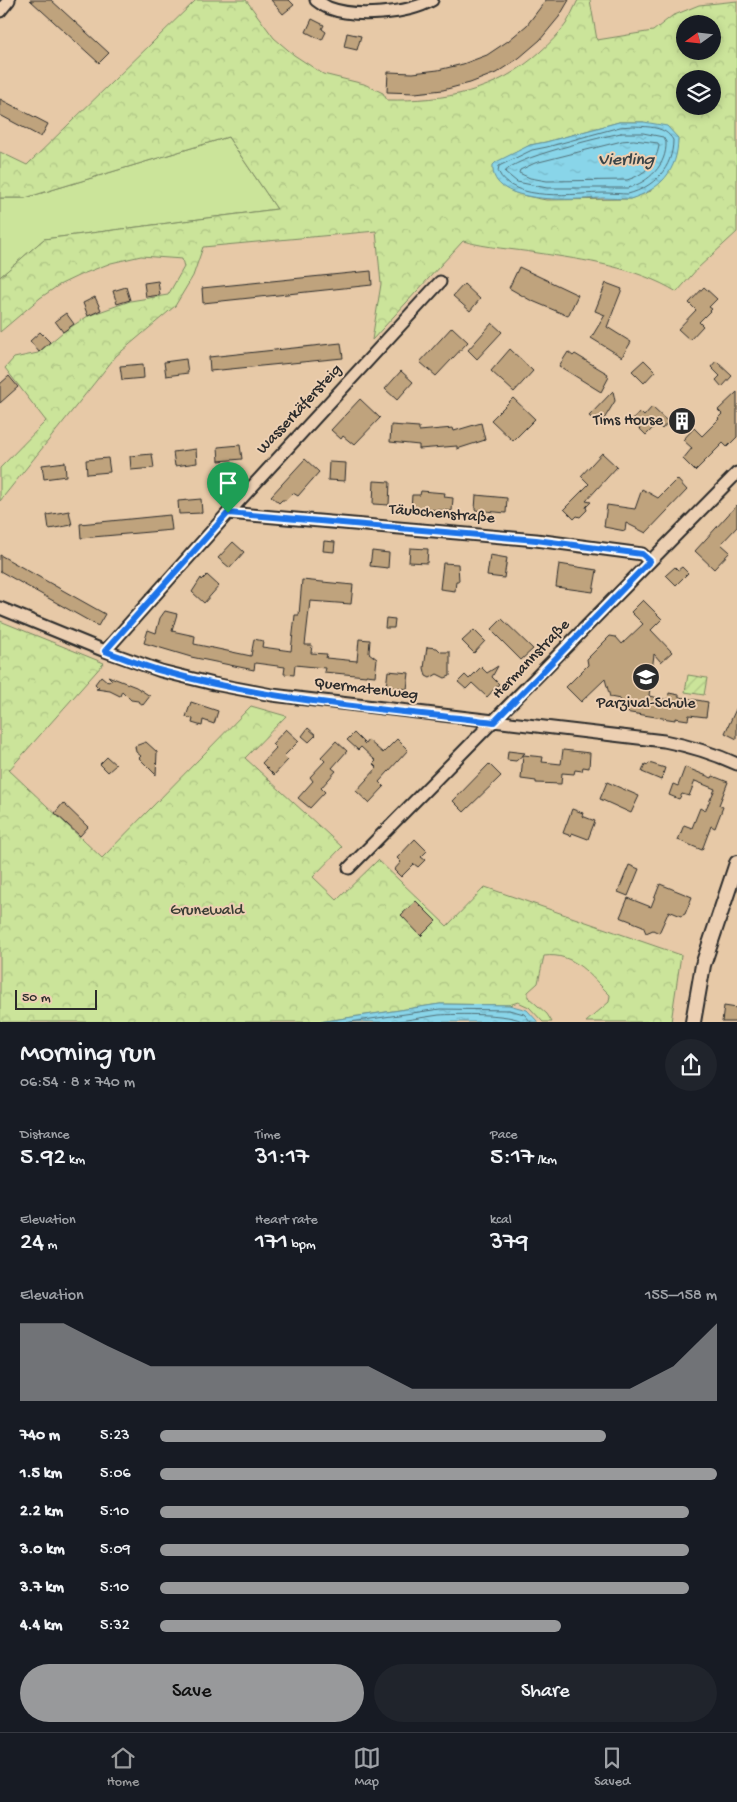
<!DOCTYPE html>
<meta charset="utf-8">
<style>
:root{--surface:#171b24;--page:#20242c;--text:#f1f3f6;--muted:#9ea1a6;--line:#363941;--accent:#98999b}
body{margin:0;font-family:"Gochi Hand",sans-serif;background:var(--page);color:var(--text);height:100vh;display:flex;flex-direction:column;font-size:19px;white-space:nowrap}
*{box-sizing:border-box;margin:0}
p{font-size:16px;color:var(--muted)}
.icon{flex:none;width:28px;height:28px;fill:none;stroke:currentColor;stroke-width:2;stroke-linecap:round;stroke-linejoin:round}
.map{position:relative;height:1022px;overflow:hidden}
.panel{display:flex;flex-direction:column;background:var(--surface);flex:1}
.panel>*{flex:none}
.needle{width:32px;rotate:255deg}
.controls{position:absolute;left:676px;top:15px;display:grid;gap:10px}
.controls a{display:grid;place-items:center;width:45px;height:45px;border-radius:50%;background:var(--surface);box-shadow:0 2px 8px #0003;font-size:25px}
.scale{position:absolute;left:15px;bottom:12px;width:82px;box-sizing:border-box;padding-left:5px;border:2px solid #2b2b2b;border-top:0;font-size:14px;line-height:18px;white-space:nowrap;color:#2b2b2b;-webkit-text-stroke:4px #eccfb2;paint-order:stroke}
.pin{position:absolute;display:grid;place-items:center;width:42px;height:42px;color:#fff;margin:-51px -21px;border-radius:50% 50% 50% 0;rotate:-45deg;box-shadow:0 0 5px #0007}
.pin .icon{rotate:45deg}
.round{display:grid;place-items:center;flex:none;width:52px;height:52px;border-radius:26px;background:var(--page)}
.headline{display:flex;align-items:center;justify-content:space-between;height:85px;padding:0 20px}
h1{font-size:28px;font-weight:600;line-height:38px}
.figures{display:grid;grid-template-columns:repeat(3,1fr);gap:8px;height:85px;padding:5px 20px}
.figures div{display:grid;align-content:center}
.figures b{font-size:25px;font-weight:600}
.figures small{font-size:14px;font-weight:400}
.figures p{font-size:14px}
.chart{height:140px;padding:10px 20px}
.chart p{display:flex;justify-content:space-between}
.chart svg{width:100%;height:90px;margin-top:5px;fill:var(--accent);opacity:.7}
.cta{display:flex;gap:10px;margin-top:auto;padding:10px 20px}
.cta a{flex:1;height:58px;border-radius:30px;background:var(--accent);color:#111;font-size:20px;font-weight:600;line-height:58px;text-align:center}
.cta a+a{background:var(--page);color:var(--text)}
ul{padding:0 20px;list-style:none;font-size:16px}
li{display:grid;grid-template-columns:80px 60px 1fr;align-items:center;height:38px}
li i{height:12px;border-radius:6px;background:var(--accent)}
.tabs{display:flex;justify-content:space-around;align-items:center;height:70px;border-top:1px solid var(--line);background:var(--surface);font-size:14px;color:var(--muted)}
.tabs a{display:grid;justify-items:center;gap:2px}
.tabs .current{color:var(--accent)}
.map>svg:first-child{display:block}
.grass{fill:#cbe49a;stroke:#7b8862}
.forest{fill:url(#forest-crowns);stroke:#7b8862;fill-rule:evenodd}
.garden{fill:url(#garden-furrows);stroke:#7b8862}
.water{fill:url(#water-ripples);stroke:#63919d}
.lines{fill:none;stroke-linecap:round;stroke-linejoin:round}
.shore{stroke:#516f77;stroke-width:1}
.building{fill:#bfa37d;stroke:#2b2b2b}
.minor-casing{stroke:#2b2b2b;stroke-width:15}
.tertiary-casing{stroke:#2b2b2b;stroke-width:18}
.minor{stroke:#eccfb2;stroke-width:11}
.tertiary{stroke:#eccfb2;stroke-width:14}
.route-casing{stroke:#fff;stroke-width:10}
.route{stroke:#1a73e8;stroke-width:6}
.labels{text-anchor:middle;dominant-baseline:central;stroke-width:4;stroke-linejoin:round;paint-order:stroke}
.street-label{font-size:16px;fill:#2b2b2b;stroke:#eccfb2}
.poi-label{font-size:16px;fill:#2b2b2b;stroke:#eccfb2;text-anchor:end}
.park-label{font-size:16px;fill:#3b3e36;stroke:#eccfb2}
.water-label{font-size:18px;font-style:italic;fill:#394448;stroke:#eccfb2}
</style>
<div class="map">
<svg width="737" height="1022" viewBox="0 0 737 1022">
<defs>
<pattern id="forest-crowns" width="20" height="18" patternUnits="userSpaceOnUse" patternTransform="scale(1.25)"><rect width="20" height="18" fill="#cbe49a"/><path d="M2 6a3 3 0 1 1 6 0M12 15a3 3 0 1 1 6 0" fill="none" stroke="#aec485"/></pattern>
<pattern id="garden-furrows" width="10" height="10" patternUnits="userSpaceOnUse" patternTransform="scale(1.25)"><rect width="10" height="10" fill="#cbe49a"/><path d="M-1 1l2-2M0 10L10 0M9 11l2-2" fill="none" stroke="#aec485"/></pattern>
<pattern id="water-ripples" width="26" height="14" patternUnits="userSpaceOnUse" patternTransform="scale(1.25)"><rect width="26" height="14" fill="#89d5e9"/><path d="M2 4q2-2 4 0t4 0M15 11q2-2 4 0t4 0" fill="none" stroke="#76b7c8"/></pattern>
</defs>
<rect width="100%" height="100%" fill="#e7c9a7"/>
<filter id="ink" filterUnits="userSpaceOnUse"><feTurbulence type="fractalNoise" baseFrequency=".02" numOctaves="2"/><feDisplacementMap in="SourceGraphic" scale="10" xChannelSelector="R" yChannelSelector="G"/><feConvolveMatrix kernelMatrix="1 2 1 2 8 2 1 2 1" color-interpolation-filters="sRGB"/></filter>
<g filter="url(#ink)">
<path class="grass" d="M228 137 277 209 44 239 0 277V198H25Z"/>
<path class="forest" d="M196 0H246L274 38 294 55 323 74 364 84 383 93 387 100C445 101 496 92 540 52 549 44 559 34 566 24 570 17 574 8 578 0H590L597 40 653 31 672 16 699 5 737 1V232L698 268 677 292C636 267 584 260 538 253 513 249 488 248 463 241L372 340 381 284 376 231 203 247 193 276 175 306 116 356 0 501V468L46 421 5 368 14 358 38 353 63 332 88 316 130 301 168 295 184 267 182 259 141 256 111 263 80 275 59 285 40 298 0 332V277L44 239 277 209 228 137 25 198H0V152L27 165ZM685 24H712V51H685ZM685 79H712V106H685ZM619 122H644L651 191 630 199 546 200 526 196 513 192 501 185 496 178 493 168 530 145 546 142Z
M0 621 104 663 9 770 102 858 251 706 286 716 245 758 342 847 313 877 337 900 378 860 447 926 485 887 681 955 671 1022H586L609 1002 610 995C590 976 575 952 544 956L538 983 528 992V997L547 1014 552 1022H543L529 1007 518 1002 509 1005 440 1004 319 1022H0Z"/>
<path class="garden" d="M688 675 707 678 704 695 685 692Z"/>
<path class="water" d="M619 122H644L667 126 678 138C678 171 660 190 630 199 621 199 612 198 603 198 578 199 489 207 493 165L496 162 530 145 546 142Z
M440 1004 509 1005 527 1010 538 1022H319Z"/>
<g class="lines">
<path class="shore" d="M634 126C649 127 665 126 673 140 673 168 654 187 628 194 621 194 613 193 605 193 576 193 513 204 498 171L499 166 532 150 547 147 620 127Z
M621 133H643L663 137 666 142C667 165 649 182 628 188H547L517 182 505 172C512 158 602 137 621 133Z
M634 140 658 143 659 146C656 164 644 175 627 180L547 181 530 178 519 173 520 170 535 163 622 141Z
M350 1022 440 1009 509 1010 524 1014 531 1022
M393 1022C408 1020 424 1017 439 1015 454 1014 513 1013 523 1022"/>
</g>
<path class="building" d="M30 0H51L109 53 99 63Z
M271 0H289L294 5 283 14Z
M546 0H569L559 17 540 40 519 58 496 73 470 83 443 90 415 93 387 92 388 72 413 73 438 70 463 64 487 55 508 41 527 25Z
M312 19 324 25 322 29 326 32 322 40 306 32Z
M347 33 361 36 357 50 344 47Z
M0 99 48 124 41 137 0 115Z
M519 267 578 295 568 316 530 300 509 288Z
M371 271 372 285 203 303 202 288Z
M158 281 160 295 146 297 144 283Z
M606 283 622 289 607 327 631 342 622 357 591 338 605 315 595 311Z
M464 284 480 299 470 311 453 296Z
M126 287 130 300 117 304 113 291Z
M704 287 717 299 709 307 712 309 699 322 703 326 690 340 678 329 696 310 689 303Z
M95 297 101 310 88 316 83 303Z
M66 313 74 324 63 332 55 321Z
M492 323 502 332 477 359 468 350Z
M452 327 468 342 436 376 420 362Z
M40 332 50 342 39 352 30 341Z
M341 343 343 358 210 371 209 357Z
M510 349 533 371 514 392 491 371Z
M568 352 573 356 575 354 608 374 607 376 609 377 601 392 559 366Z
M186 359 188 373 166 376 164 362Z
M644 360 655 371 644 383 632 371Z
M716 361 732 376 722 387 716 380 720 376 711 367Z
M143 364 144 378 122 380 120 366Z
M401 371 413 382 397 400 385 389Z
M9 376 18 387 0 403V384Z
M613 391 615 401 604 419 602 417 599 423 589 416Z
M737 392V437L727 447 723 443 695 471 683 459 692 448 683 440 694 428 702 436 719 419 718 418 722 414 718 410Z
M513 398 535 419 513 441 491 420Z
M360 399 380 418 354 445 343 436 341 439 331 430Z
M652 407 668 422 662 429 657 424 646 435 632 421 640 412 644 416Z
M481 423 485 440 457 449V446L419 449V445L390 442 391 425 419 427V431L453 428 454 431Z
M240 445 242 459 219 461 218 447Z
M196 449 197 463 175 466 173 452Z
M602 453 617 467 586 501 591 502 586 507 587 510 580 517 577 516 574 519 564 509 589 484 581 476Z
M152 454 154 468 131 470 130 456Z
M108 458 110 472 87 474 86 460Z
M305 459 319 472 298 496 293 493 286 500H282L279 503 271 496Z
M65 462 66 476 44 479 42 465Z
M329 462 346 463 345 481 328 480Z
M677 479 687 490 646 533 626 523 625 531 604 527 607 505 635 509 642 489 658 498Z
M374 481 390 482 389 505 373 504Z
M421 491 445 493 444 497 453 498 452 511 411 508 412 495H420Z
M476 495 507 498 506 513 475 510Z
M201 499 202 513 179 514 178 501Z
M737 505V527L721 544 730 552 714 569 695 551Z
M69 511 72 525 49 529 47 515Z
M170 515 172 530 81 538 80 524Z
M324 541 335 542 334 552 323 551Z
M233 542 244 552 230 568 218 558Z
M410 548 428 549 427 563 409 562Z
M372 551 389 553 388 568 370 566Z
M0 555 105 614 98 626 0 571Z
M490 555 507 558 504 578 487 576Z
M443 563 458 564 459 581H456L455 591 440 589Z
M559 564 597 570 593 592 556 587Z
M675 567 678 570 682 567 688 573 676 585 666 575Z
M207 575 219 586 204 603 192 592 201 578 202 580Z
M302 580 353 585 351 604 310 601 305 645H312L311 653 327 654 326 658 357 661 359 639 370 640 369 653 377 659 375 676 366 675V676L324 672 325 668 295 665 294 675 284 674 285 667 255 663 254 670 191 657 144 643 148 630 156 633 160 618 165 611 177 614 172 631 195 636 194 644 251 656 254 639 263 641 262 647 291 651 295 615H299Z
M643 600 662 619 651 630 672 652 661 662 654 654 649 696 668 700 669 693 679 695V697L708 702 706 717 689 715 688 720 675 718V720L618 711 620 699 610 697 605 679 581 702 566 687 588 665 587 659 610 636 616 637 622 644 643 624 631 612Z
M386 618 395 619 394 628H385Z
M502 619 533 649 521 660 491 630Z
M474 630 485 641 474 653 462 641Z
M427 647 437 648 441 652H450V676L445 678 437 674 430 678 426 676 424 668Z
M498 666 492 677 499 684 487 697 472 683 466 689 458 682 465 675 469 679 481 667 487 673Z
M388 671 409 673 407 689 386 687Z
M101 676 108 682 112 680 108 676 136 687 150 696 143 705 138 701 131 700 122 691 120 696 110 691 96 689 99 688 95 684Z
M191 702 218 711 214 724 203 720 202 726 192 723 193 719 186 717Z
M737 707V739L725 733Z
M308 728 316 735 309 742 302 736Z
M286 729 299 741 284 756 288 760 274 775 262 763 276 748 272 744Z
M354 733 365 744 368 740 383 753 397 739 408 750 379 782 384 787 369 803 356 791 377 768 373 764 376 761 361 747 358 750 347 740Z
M336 741 347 751 332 768 336 771 321 788 325 792 310 808 298 798 313 781 310 777 325 761 321 757Z
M146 742 157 752 156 775 139 758 141 756 136 752 135 746Z
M563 750 590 753 589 768 583 767 582 771 575 770 574 774 562 773 561 784 536 783V781L521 779 523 755 543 757 542 762 561 764Z
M508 751 525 753 516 761 507 760Z
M107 757 116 765 108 772 100 764Z
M649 763 665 768 661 780 642 772 645 764 648 765Z
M489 764 501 776 464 812 453 801Z
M685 767 712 778 713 776 728 782 719 805 723 807 715 828 711 826 702 850 678 840 684 825 692 828 700 808 705 811 715 789 695 781 689 796 682 794 679 799 669 795 673 784 678 786Z
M607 782 639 796 631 813 600 799Z
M63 803 88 827 80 836 55 813Z
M572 809 583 813 582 816 595 821 588 839 572 833 571 836 563 833Z
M415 839 427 851 421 857 425 860 418 867 414 864 401 877 394 870 401 862 397 858Z
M629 865 639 869 628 896 618 892Z
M660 884 692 897 685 914 681 916 669 911 659 933 653 930 646 933 643 926 620 917 628 898 651 907Z
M416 901 436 921 421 936 401 915Z
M724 1006 737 1008V1022H722Z"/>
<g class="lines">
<g class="minor-casing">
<path id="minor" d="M316 0C320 3 324 6 329 8 355 18 408 14 432 0
M0 11 9 0
M228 513 536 540 642 554 649 561
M0 608 105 651 161 671 214 684 272 695 664 741C690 746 713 753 737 764
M105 651 228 513 440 282
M349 868 737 473"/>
</g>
<g class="tertiary-casing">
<path id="tertiary" d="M693 1022 703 965 737 863"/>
</g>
<use href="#minor" class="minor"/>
<use href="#tertiary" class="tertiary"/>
</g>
</g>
<g class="lines" filter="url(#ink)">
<g class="route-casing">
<path id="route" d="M228 513 536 540 642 554 650 561 494 722C383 709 270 701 162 671 143 666 124 658 105 651Z"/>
</g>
<use href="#route" class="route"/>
</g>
<defs>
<g id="building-disc" transform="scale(1.4375)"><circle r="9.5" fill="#2b2b2b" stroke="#eccfb2"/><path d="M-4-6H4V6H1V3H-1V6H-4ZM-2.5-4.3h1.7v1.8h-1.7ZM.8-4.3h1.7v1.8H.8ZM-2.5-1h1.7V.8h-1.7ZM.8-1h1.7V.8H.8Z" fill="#fff"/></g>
<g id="school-disc" transform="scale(1.4375)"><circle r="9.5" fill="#2b2b2b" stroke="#eccfb2"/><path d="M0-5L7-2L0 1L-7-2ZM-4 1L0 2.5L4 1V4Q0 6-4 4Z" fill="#fff"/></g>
</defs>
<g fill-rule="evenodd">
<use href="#building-disc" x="682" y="421"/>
<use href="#school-disc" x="646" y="677"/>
</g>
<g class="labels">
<g class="street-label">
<text transform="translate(300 410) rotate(-47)">Wasserkäfersteig</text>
<text transform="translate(442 515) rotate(5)">Täubchenstraße</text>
<text transform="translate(532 660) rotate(-46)">Hermannstraße</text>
<text transform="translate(366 690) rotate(7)">Quermatenweg</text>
</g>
<g class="poi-label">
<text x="663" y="421">Tims House</text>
<text x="646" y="704" text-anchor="middle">Parzival-Schule</text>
</g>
<g class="park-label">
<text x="207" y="911">Grunewald</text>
</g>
<g class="water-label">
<text x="626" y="160">Vierling</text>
</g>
</g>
</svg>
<div class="controls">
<a><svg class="needle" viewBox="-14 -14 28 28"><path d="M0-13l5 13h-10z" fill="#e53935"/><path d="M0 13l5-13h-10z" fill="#9ea1a6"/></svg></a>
<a><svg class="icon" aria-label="layers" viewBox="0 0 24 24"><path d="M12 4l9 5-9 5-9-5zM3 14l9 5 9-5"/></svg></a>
</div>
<div class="scale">50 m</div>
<div class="pin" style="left:228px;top:513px;background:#1e9e55"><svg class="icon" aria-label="arrive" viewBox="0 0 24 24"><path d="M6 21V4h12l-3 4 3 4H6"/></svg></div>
</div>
<section class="panel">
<div class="headline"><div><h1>Morning run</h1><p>06:54 · 8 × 740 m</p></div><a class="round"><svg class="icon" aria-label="share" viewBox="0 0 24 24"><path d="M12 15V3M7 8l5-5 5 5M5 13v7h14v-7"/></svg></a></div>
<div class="figures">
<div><p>Distance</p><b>5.92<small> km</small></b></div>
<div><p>Time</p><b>31:17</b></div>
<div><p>Pace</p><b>5:17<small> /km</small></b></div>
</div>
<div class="figures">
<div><p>Elevation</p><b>24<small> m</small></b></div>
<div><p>Heart rate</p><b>171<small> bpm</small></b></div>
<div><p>kcal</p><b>379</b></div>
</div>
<div class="chart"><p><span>Elevation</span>155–158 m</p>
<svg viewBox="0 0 160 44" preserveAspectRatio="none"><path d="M0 44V6L10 6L20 17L30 27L40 27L50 27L60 27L70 27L80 27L90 38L100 38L110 38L120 38L130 38L140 38L150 27L160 6V44z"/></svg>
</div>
<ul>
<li><b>740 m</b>5:23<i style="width:80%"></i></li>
<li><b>1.5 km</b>5:06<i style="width:100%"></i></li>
<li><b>2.2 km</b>5:10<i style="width:95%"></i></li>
<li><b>3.0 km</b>5:09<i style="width:95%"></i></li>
<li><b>3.7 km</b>5:10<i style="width:95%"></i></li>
<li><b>4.4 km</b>5:32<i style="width:72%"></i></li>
</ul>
<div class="cta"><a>Save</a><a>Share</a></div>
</section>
<nav class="tabs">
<a class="current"><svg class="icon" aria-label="home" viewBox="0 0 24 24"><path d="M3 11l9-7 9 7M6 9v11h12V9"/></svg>Home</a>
<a><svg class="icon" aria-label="map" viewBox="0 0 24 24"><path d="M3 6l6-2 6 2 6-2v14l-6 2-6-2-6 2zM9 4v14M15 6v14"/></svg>Map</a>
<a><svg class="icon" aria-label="saved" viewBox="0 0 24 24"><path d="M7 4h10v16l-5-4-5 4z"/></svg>Saved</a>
</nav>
